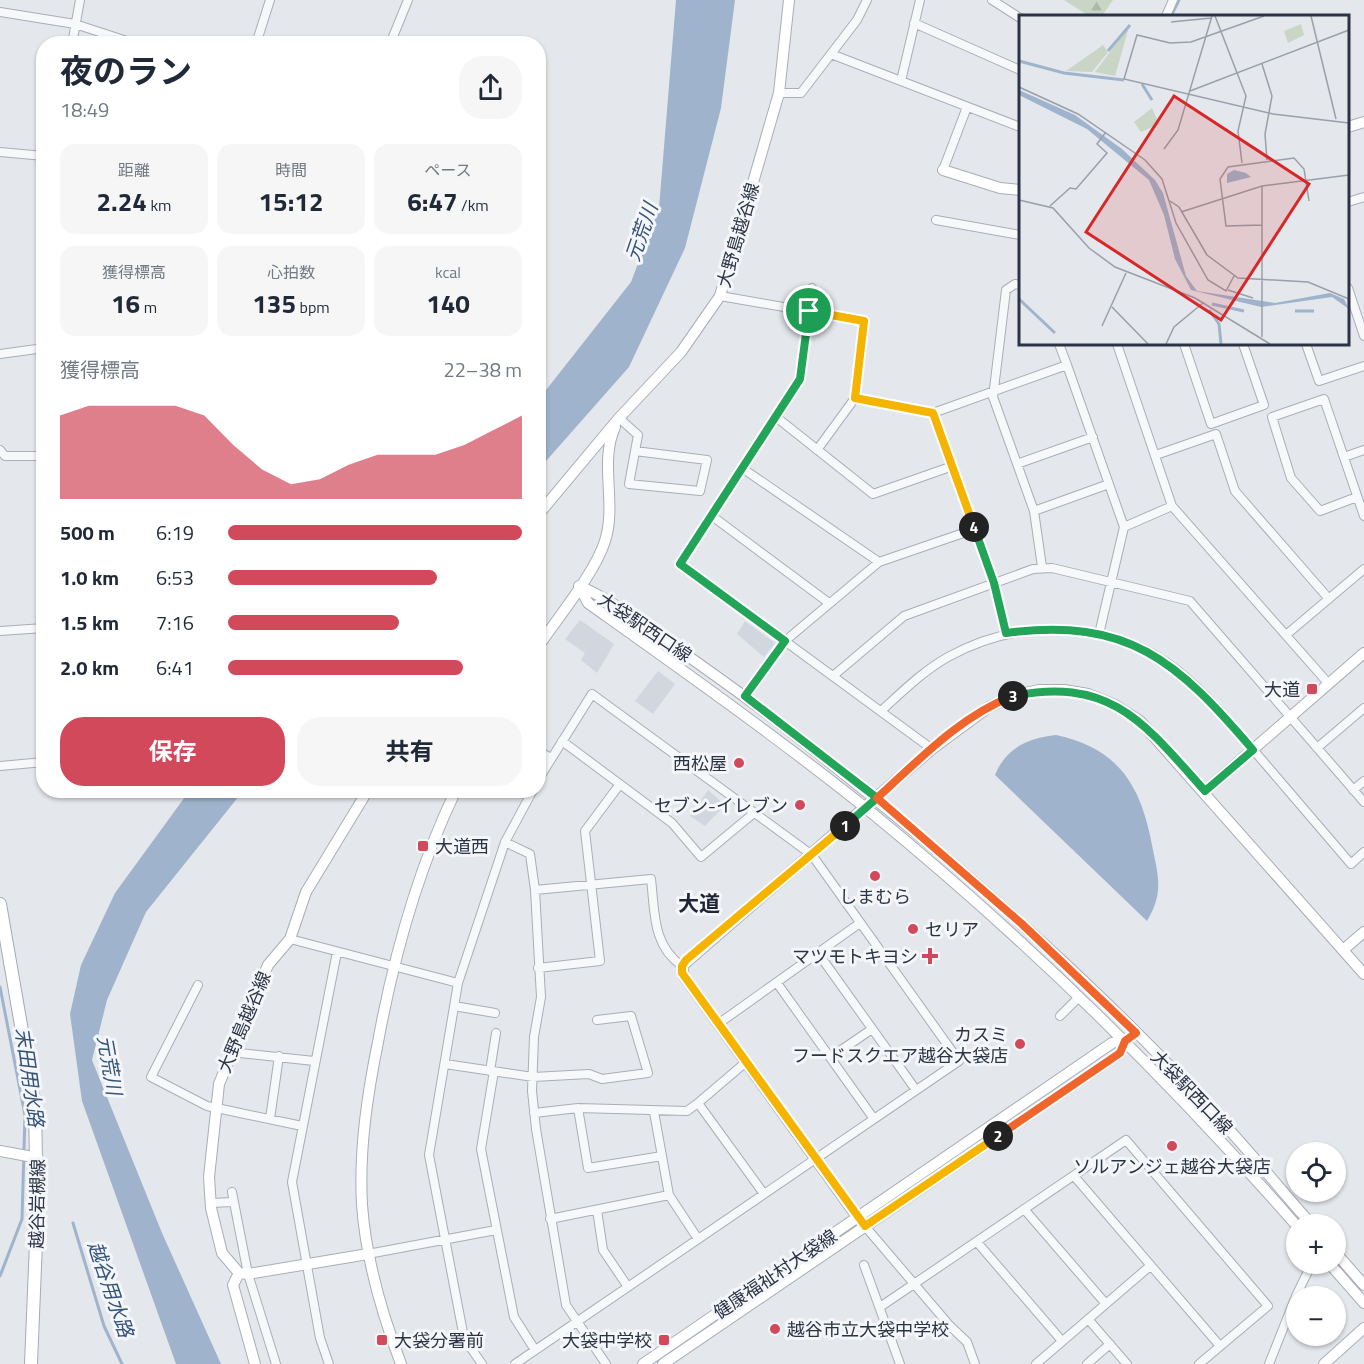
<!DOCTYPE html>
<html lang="ja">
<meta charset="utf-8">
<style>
:root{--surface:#fff;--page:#f6f6f7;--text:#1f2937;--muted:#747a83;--accent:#d1495b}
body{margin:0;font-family:"Titillium Web","Noto Sans JP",sans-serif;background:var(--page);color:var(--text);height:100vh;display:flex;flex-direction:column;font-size:22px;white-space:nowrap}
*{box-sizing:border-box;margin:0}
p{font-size:20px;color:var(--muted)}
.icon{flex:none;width:33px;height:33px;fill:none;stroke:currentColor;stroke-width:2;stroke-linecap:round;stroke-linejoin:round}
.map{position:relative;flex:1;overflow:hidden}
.details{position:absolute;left:36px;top:36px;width:510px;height:762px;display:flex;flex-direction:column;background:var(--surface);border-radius:24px;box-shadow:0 2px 4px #0004}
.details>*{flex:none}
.controls{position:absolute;left:1286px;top:1142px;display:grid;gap:12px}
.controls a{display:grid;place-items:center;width:60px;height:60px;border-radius:50%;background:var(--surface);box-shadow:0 2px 4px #0004;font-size:30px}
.pin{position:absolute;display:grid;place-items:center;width:51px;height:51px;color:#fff;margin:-26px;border:3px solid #fff;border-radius:50%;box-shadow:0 2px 6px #0007}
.km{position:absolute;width:30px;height:30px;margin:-15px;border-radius:50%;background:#222;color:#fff;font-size:16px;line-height:30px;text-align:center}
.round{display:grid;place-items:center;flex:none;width:63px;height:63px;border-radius:24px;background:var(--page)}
.headline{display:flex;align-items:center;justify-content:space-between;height:102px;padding:0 24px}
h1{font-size:33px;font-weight:700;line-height:45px}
.stats{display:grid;grid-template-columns:repeat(3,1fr);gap:9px;height:102px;padding:6px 24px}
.stats div{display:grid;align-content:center;border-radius:15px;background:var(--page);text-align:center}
.stats b{font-size:26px;font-weight:700}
.stats small{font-size:16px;font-weight:400}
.stats p{font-size:16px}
.chart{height:168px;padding:12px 24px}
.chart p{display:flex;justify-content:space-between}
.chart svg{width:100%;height:108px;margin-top:6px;fill:var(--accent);opacity:.7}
.cta{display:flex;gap:12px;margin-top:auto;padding:12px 24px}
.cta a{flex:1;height:69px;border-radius:24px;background:var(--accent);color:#fff;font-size:24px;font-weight:700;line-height:69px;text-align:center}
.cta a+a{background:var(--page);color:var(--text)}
ul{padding:0 24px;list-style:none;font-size:20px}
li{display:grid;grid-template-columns:96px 72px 1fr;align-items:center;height:45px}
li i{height:15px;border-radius:8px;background:var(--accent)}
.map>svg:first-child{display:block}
.built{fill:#d2d6de}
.forest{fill:url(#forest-firs)}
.water{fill:#9fb4cc}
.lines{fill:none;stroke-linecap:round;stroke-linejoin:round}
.stream{stroke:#9fb4cc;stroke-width:3}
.street-casing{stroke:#a9aeb7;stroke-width:10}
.secondary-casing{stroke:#a9aeb7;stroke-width:12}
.primary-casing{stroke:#a3abb8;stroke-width:14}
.street{stroke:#f7f8fa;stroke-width:8}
.secondary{stroke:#fff;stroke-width:10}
.primary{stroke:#fff;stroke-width:12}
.split-1-casing{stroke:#fff;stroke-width:12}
.split-2-casing{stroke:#fff;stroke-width:12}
.split-3-casing{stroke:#fff;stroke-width:12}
.split-4-casing{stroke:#fff;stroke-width:12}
.split-5-casing{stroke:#fff;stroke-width:12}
.split-1{stroke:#22a559;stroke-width:8}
.split-2{stroke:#f5b400;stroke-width:8}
.split-3{stroke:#f0652b;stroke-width:8}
.split-4{stroke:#22a559;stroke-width:8}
.split-5{stroke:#f5b400;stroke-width:8}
.poi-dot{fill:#d1495b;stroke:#f4f6f9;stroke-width:2}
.labels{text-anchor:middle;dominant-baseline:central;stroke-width:6;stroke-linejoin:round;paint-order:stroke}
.street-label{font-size:18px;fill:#2b3445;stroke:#f4f6f9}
.poi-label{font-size:18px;fill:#2b3445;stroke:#f4f6f9;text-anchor:end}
.water-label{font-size:20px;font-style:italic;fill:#34527a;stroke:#f4f6f9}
.quarter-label{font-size:21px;font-weight:bold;fill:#1d2536;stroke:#f4f6f9}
.inset-river{fill:none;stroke:#9fb4cc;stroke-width:3}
.inset-road{fill:none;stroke:#9a9fa9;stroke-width:1.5}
.view{fill:#d62828;fill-opacity:0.15;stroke:#d62828;stroke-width:3}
.inset-edge{fill:none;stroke:#2b3445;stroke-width:3}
</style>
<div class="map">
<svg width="1364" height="1364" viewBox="0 0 1364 1364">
<defs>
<pattern id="forest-firs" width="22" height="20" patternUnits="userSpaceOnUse" patternTransform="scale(1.5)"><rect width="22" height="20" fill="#c9d6c5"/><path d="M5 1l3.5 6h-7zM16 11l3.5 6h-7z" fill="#adb8ab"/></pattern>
</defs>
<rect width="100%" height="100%" fill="#e4e7ec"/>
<path class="built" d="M580 620 614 644 597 673 581 660 585 653 565 639Z
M745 621 775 643 764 657 737 634Z
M658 671 675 684 653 714 635 701Z
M708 790 725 805 705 826 690 816Z"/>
<path class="forest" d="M1064 0H1113L1102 16H1089Z"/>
<path class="water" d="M676 0H735L721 108 685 248 629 367 539 469V399L631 282 659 208Z
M1056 735C1121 749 1142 788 1153 850 1159 879 1163 894 1147 921L995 775C1006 748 1028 738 1056 735Z
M190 790 243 791 146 912 107 1000 92 1060 162 1233 221 1364H176L82 1101 70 1014 81 965 115 893Z"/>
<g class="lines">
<path class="stream" d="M1171 16 1179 0
M0 987 25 1115 22 1219 0 1276
M73 1223 104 1326 122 1364"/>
<g class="street-casing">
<path id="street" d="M992 0 1020 18
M0 12 75 24 136 44
M1166 16 1173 0
M914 23 1020 70
M72 44 80 0
M256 44 270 0
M390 44 408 0
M831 54 1020 127
M901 81 920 0
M779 93H801L857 20 867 0
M0 152 44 156
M943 170 967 107
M1348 202 1364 197
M936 220 1020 235
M1020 285 1015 284 1006 290 993 397 1034 511 1042 567
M812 288 800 379 680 564 932 749
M1348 288 1364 336
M720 296 864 321 855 398 817 450
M1059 344 1067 365
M1117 344 1172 506 1328 683
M1184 344 1211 424 1264 405 1243 344
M1306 344 1319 381 1364 366
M0 354 44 348
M855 398 933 413
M776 417 873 494 950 467
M619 418 638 435 629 484 700 491 707 460 635 451
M0 450 5 456H44
M1156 455 1216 434 1235 491 1329 599
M1344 457 1364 450
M1017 464 1093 437
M742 468 879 562
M1357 497 1320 511 1291 478 1272 417 1324 399 1364 516
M1034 511 1109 484
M712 516 829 603
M1124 527 1172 506
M0 631 44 628
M1006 633 994 583 933 413 1067 365 1124 527 1099 634
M1286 635 1364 569
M833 676 904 616 1033 569 1052 568 1190 601 1364 802
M745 696 785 641 879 562 975 529
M881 711C902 692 923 671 948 657 1020 617 1113 619 1178 671 1208 695 1232 725 1256 753 1288 790 1319 827 1351 864L1364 852
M562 741 672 823 701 857 754 813
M1317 748 1364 708
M538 751 551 758
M0 766 44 762
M1353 790 1364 781
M505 842 530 854 535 890 541 997 534 1037 532 1091 536 1129 566 1305 606 1364
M535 890 651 879C655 912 652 945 682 966
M290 939 458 983
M818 953 916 1090
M538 968 600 961 585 831 620 784
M777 983 874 1119
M198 985 151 1077 207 1106 302 1126
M454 1006 495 1013
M1060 1016 1079 997
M718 1024 860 923
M230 1052 314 1061
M831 1057 872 1029
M746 1062 698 1103 764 1194
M445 1064 533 1077 589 1074 602 1079 648 1073 631 1016 597 1020
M490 1071 496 1033
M494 1071 481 1149 514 1317 535 1350
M578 1108 588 1168 662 1156
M654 1112 669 1195 698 1239
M534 1113 578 1108 687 1111 698 1103
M270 1119 279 1056
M1074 1176 1220 1346
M232 1192 248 1274 276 1364
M211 1203 233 1202
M1024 1209 1106 1304
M597 1210 603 1250 628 1287
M858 1218 950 1326 967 1342 975 1364
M550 1219 669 1195
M977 1242 1062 1341
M368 1254 496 1230
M864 1265 900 1364
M1296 1296 1312 1263
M880 1307 1126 1140 1268 1306 1199 1364
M1088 1319 1127 1364
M329 1364 320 1338 292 1182 337 952
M482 1364 464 1338 429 1155 458 983 505 842 533 790
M515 1364 959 1061 812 855 592 694 538 780
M1036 1364 1150 1266
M1087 1364 1110 1344
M1269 1364 1296 1296"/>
</g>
<g class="secondary-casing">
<path id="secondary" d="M1348 127 1364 122
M943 170 1000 188 1020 190
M538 515 619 418 681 352 720 296 779 93 789 0
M579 586C608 598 632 617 658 635 698 663 738 691 777 721 935 844 1089 975 1224 1124 1254 1157 1282 1191 1311 1224
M579 586 588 603C682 670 777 737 867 809 1022 935 1165 1075 1296 1225
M538 647C558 617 595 573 605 541 617 504 599 462 615 427
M368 790 306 892 290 939 268 965 219 1084 209 1177 211 1208 222 1253 239 1273 248 1274 368 1254
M1205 791 1364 653
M1343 950 1364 932
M0 1151 38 1158
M858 1218 684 976 682 966 932 749 989 707 1012 696 1039 690H1064L1088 694 1115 705 1140 721 1364 974
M1335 1252 1364 1285
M1329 1263 1364 1303
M239 1273 233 1285 255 1364
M401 1364C382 1314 366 1260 362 1205 359 1150 367 1096 378 1042 394 955 417 871 456 790
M643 1364 1112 1043 1128 1039
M663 1364 1120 1053 1125 1041
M1324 1364 1364 1328"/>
</g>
<g class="primary-casing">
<path id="primary" d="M0 904 35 1106 37 1218 31 1364"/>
</g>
<use href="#street" class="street"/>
<use href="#secondary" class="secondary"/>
<use href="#primary" class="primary"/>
</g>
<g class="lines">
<g class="split-1-casing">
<path id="split-1" d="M809 311 800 379 680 564 785 641 745 696 877 798 845 826"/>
</g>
<g class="split-2-casing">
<path id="split-2" d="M845 826 686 960 682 966V973L865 1226 998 1136"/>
</g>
<g class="split-3-casing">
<path id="split-3" d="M998 1136 1120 1053 1125 1041 1136 1033 1022 924 877 798C918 761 960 716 1013 696"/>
</g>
<g class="split-4-casing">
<path id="split-4" d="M974 527 994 583 1006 633C1129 617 1177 661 1253 750L1205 791C1145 724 1111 676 1013 696"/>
</g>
<g class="split-5-casing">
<path id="split-5" d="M809 311 864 321 855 398 933 413 974 527"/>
</g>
<use href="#split-1" class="split-1"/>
<use href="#split-2" class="split-2"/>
<use href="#split-3" class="split-3"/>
<use href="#split-4" class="split-4"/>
<use href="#split-5" class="split-5"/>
</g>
<g class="poi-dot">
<rect x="1306" y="683" width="12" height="12" rx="3"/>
<circle cx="739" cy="763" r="6"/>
<circle cx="800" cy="805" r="6"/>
<rect x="417" y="840" width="12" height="12" rx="3"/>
<circle cx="875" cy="876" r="6"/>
<circle cx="913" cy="929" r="6"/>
<path d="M927 947h6v6h6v6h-6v6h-6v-6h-6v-6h6z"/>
<circle cx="1020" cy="1044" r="6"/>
<circle cx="1172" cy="1146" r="6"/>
<circle cx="775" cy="1329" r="6"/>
<rect x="376" y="1334" width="12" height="12" rx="3"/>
<rect x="658" y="1334" width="12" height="12" rx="3"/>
</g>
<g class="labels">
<g class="street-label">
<text transform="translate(738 235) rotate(-74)">大野島越谷線</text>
<text transform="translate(645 627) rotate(34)">大袋駅西口線</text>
<text transform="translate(244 1022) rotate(-67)">大野島越谷線</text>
<text transform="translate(1192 1092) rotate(46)">大袋駅西口線</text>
<text transform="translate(37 1204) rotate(-89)">越谷岩槻線</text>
<text transform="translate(775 1274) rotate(-34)">健康福祉村大袋線</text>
</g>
<g class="poi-label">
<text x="1300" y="689">大道</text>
<text x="727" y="763">西松屋</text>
<text x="788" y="805">セブン-イレブン</text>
<text x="435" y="846" text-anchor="start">大道西</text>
<text x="875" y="896" text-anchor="middle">しまむら</text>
<text x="925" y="929" text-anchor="start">セリア</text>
<text x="918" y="956">マツモトキヨシ</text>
<text x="1008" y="1034">カスミ<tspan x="1008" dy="21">フードスクエア越谷大袋店</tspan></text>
<text x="1172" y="1166" text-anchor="middle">ソルアンジェ越谷大袋店</text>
<text x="787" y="1329" text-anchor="start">越谷市立大袋中学校</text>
<text x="394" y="1340" text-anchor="start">大袋分署前</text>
<text x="652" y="1340">大袋中学校</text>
</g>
<g class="water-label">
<text transform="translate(641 232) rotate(-71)">元荒川</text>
<text transform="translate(110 1065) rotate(80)">元荒川</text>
<text transform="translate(30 1077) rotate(82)">末田用水路</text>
<text transform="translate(111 1289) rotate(71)">越谷用水路</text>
</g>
<g class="quarter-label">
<text x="699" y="903">大道</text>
</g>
</g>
<g transform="translate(1019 15)">
<rect width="330" height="330" fill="#e4e7ec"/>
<path d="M110 12 96 61 76 57 109 13ZM84 30 89 37 73 57 47 56Z" fill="#c9d6c5"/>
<path d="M133 93 140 109 122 117 115 107Z" fill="#c9d6c5"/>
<path d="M282 9 285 20 269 28 265 16Z" fill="#c9d6c5"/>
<path d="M0 75 56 100 103 134 136 165 144 178 167 261 178 276 256 288 311 278 325 284 330 294 313 282 242 292 172 275 156 244 145 200 130 165 68 114 0 80ZM215 155 227 158 232 162 208 168V159Z" fill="#9fb4cc"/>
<path class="inset-river" d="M89 36 111 10M0 46 45 58 105 65M123 69 133 85M0 284 36 318M193 289 225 296M190 295 200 309 202 329M276 296H295"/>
<path class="inset-road" d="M196 1 227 81 219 116 223 148M245 1 172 27 151 28 118 20 105 64 254 99 330 108M292 1 317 104M152 7 192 3M243 49 253 81 246 119 248 145M0 72 59 99 126 145 143 164 157 208 189 265 207 276 215 261M171 76 330 15M145 134 159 115 193 1M243 171V322M0 185 34 193 70 233 96 252 176 283 251 329M151 186 160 192 188 240M31 191 51 173 57 174 88 138 78 129 87 117M162 197 243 171 330 160M243 210 207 211 201 164 209 152 275 143 285 154 290 186M188 240 219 263 289 267 330 284M209 275 234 283M93 292 129 329M83 311 107 258M147 329 155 312 184 288"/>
<path class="view" d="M155 81 290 169 202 305 67 217Z"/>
<rect width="330" height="330" class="inset-edge"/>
</g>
</svg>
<div class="controls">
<a><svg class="icon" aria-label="locate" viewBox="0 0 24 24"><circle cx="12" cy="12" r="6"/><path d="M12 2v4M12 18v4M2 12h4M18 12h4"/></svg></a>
<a>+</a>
<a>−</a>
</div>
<div class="pin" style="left:809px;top:311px;background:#1e9e55"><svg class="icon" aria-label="arrive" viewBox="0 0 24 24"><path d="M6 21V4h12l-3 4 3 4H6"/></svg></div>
<b class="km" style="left:845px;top:826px">1</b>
<b class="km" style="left:998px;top:1136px">2</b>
<b class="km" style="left:1013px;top:696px">3</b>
<b class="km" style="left:974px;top:527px">4</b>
<section class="details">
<div class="headline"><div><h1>夜のラン</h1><p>18:49</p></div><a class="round"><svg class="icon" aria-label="share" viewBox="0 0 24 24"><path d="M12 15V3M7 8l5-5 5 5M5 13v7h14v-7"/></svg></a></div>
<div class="stats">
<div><p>距離</p><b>2.24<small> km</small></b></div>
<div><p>時間</p><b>15:12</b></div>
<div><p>ペース</p><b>6:47<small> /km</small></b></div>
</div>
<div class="stats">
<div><p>獲得標高</p><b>16<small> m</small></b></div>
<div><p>心拍数</p><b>135<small> bpm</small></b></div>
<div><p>kcal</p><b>140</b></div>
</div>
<div class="chart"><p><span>獲得標高</span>22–38 m</p>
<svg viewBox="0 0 160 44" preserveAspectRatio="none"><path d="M0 44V10L10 6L20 6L30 6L40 6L50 10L60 22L70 32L80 38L90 36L100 30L110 26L120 26L130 26L140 22L150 16L160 10V44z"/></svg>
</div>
<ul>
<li><b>500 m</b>6:19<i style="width:100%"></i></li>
<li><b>1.0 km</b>6:53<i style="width:71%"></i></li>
<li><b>1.5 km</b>7:16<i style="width:58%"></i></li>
<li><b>2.0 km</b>6:41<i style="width:80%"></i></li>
</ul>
<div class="cta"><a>保存</a><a>共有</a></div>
</section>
</div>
